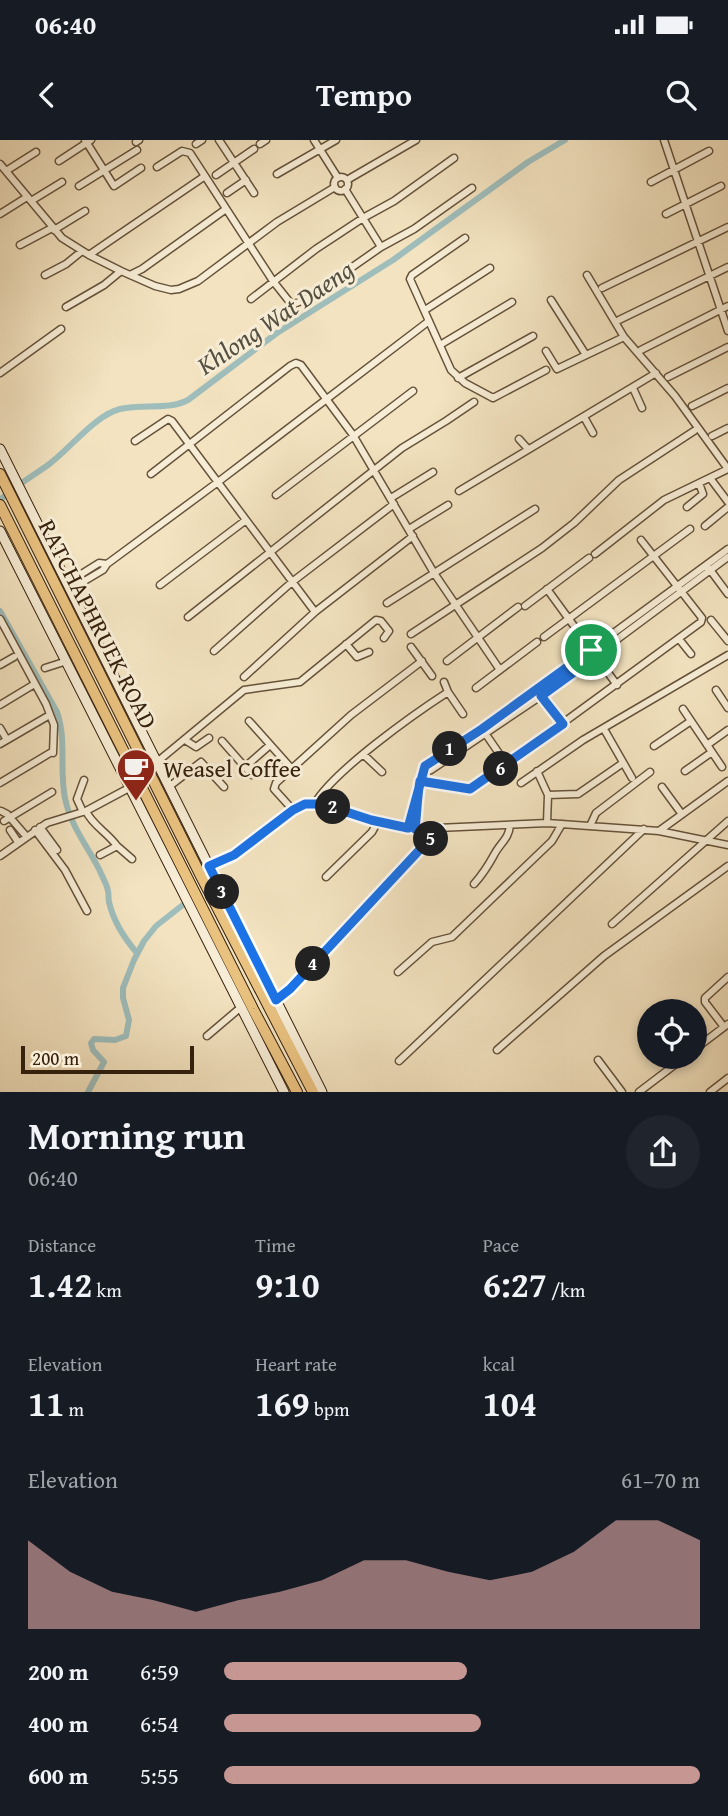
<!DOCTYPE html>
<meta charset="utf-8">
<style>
:root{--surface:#171b24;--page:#20242c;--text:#f1f3f6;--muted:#9ea1a6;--accent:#c59692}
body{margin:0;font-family:"Gentium Book Plus",serif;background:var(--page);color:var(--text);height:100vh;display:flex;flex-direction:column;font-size:26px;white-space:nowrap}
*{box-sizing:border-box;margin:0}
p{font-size:23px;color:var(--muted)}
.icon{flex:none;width:38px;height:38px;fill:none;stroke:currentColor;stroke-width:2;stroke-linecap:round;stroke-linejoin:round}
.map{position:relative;height:952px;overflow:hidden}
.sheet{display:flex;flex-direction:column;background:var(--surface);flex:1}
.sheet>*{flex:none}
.fabs{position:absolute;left:637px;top:859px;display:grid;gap:14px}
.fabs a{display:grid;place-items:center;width:70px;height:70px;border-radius:50%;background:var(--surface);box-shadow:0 4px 10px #0003;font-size:35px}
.scale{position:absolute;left:21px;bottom:18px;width:173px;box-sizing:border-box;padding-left:7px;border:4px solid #36210d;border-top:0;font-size:19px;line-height:24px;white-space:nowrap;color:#36210d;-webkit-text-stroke:5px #f7edd6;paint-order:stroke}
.pin{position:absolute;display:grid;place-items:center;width:60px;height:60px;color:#fff;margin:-30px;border:4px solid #fff;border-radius:50%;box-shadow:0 2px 7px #0007}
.km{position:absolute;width:35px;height:35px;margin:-18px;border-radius:50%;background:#222;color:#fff;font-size:19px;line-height:35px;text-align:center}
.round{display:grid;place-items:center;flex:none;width:74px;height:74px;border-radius:37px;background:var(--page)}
.head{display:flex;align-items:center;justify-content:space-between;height:119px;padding:0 28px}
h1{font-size:38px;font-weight:700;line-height:52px}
.figures{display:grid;grid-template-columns:repeat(3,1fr);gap:10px;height:119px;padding:7px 28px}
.figures div{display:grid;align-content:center}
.figures b{font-size:35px;font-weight:700}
.figures small{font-size:19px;font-weight:400}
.figures p{font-size:19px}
.chart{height:196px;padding:14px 28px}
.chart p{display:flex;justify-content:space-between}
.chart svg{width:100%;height:126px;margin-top:7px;fill:var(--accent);opacity:.7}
ul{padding:0 28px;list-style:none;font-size:23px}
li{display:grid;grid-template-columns:112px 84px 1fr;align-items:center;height:52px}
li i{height:18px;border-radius:9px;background:var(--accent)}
.status{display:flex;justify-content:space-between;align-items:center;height:49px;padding:0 35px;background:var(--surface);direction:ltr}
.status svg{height:19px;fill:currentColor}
header{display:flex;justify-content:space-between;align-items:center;height:91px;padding:0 28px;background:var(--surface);font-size:32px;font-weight:700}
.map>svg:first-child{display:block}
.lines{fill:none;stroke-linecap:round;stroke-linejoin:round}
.canal{stroke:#9ebdbb;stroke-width:6}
.minor-casing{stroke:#65523a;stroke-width:9}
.secondary-casing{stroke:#36210d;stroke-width:11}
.primary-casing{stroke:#36210d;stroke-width:12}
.minor{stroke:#f7edd6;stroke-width:6}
.secondary{stroke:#f7edd6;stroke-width:9}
.primary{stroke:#eac280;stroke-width:10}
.route-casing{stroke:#fff;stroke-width:14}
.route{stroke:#1a73e8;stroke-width:9}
.labels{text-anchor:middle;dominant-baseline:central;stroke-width:6;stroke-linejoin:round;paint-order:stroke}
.street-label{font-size:24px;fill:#36210d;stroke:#f7edd6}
.poi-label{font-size:24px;fill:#36210d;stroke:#f7edd6;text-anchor:start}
.water-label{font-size:26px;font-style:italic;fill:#555041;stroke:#f7edd6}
</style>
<div class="status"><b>06:40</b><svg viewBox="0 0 49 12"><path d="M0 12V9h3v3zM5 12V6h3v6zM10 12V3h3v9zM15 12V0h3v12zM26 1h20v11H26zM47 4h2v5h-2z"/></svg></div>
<header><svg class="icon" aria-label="back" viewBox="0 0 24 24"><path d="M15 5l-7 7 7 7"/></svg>Tempo<svg class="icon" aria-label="search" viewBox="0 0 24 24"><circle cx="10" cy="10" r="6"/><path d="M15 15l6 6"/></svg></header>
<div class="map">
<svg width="728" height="952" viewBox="0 0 728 952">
<rect width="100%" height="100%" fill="#f3e3c0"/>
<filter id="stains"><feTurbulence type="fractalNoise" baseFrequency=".00286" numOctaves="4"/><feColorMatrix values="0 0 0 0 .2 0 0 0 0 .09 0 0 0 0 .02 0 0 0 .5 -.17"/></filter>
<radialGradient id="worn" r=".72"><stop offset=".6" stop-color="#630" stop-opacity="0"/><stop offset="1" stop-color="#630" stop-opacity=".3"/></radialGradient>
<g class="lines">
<path class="canal" d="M0 360C15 346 31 337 48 325 69 310 95 275 120 269 143 263 167 271 188 260L277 193 393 120 528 22 565 0
M0 471 57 572C67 601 59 629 65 658 70 685 88 707 100 731 102 737 107 744 108 751 109 754 108 758 109 762 113 780 125 799 137 813
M88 952 104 922 93 910 91 903 94 899 115 900 126 896 129 880 123 858V848L134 820 144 801 156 786 184 764"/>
<g class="minor-casing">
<path id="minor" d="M85 0 114 46 141 28
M219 0 254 53
M314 0 338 38
M664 0 728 191
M136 2 139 0
M196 4 202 0
M260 4 266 0
M59 21 91 0
M0 24 62 98 89 115 121 131 155 146 171 150 179 149 198 141 277 82 335 47
M157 27 182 11 190 13 273 141 292 165 308 158 381 107 414 89 472 48
M6 31 36 12
M277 34 336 0
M216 35 254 9
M334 44a7 7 0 1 1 14 0a7 7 0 1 1-14 0Z
M347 40 416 0
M651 42 709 11
M79 46 137 10
M345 49 381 107
M227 53 246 40
M31 61 62 42
M0 74 27 57
M666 74 721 46
M54 90 85 71
M465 98 412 135 410 139 451 230 465 243 493 258 546 230
M20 105 52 88
M89 115 205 36
M45 135 66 124 82 111
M130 135 142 129 226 69
M587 135 624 197 675 256 728 329
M602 148 728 87
M251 159 316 109 363 78 394 61 454 18
M551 160 586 215
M66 167 104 145 121 131
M425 170 490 128
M619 180 728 127
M440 205 512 162
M641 210 728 166
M546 211 557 229 624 197
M0 233 61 189
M668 237 728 207
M458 238 533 196
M633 248 642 268
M692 266 728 248
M584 277 593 293
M712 296 728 288
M519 299 528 309
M135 301 168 279 172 281 315 472
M151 334 290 226 296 223 301 225 353 295 434 433 500 530
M710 338 728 362
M459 351 656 233
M276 355 413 251
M391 358 433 332
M687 367 703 354 699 343
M705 386 728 367
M409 389 448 365
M595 414 664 360 728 329
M708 427 728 454
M67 443 99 423 107 424
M160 445 246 380
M71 449 103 430 107 424 218 342 429 181
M547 449 617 545
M387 463 535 369
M525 466 589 418
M188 477 402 308 446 281 474 262
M0 479 46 564 54 585 53 613
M711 480 728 501
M411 494 542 408 574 383 619 340 694 291
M544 497 690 389
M679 499 691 514
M346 504 357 517 369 512
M411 507 432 536
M214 511 292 442 394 364
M447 521 518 467
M0 525 14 517
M45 528 67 521
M244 537 315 472 413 396
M476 548 537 502
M716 550 728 568
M448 552 463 574
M541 556 563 584
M0 565 33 545
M683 569 722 627
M249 581 291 628
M0 588 7 600
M604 589 632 638
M485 593 507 625
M185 600 196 607 209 598
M222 601 252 635
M0 604 48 576
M707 605 728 590
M654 606 691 581
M364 615 382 632
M157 622 244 550 300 542 376 480 381 481 389 491 384 498
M245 627 270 605
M537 631 548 655 547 683
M685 631 712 612
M422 632 431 630 541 556 728 417
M420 641 467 650 474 648 701 482 702 478 641 400
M0 643 50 613
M521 643 583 600 728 515
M170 646 201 622 224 647
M662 647 681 673
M548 655 578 654 623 623
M315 663C335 630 414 574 448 552L444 542
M293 670 274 649 276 643 351 575 422 521
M1 671 7 674 26 696
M86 671C92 685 108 693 117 706L100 715
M83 672 77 659 84 640
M4 681 52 652
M590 686 596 673 650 632
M40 687 57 710
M408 688 425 626 506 572 728 409
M415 689 417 676 415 668
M10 690 18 702
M35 690 65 730 87 771
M659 691 728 641
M117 706 132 719
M0 716 47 683 86 671 129 648
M209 726 241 711 293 670 305 664 315 663 371 679 415 689 547 683 659 691 728 705
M326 737 372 692 378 681
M474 744C483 734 488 726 494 715 500 703 509 699 510 685
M612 784 728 681
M398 832 432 802 452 797 552 701 562 684
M276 860 290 849 439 689
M647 879 649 881
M724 887 705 862V858L728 837
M207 896 240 868
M695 909 728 884
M497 910 604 816 728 726
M598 920 622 952
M399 921 644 689
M639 952 685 917
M710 952 728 938"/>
</g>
<g class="secondary-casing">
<path id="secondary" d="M0 309 322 952
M0 391 284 952"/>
</g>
<g class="primary-casing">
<path id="primary" d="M0 334 202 738 313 952
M0 365 253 869 297 952"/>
</g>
<use href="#minor" class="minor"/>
<use href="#secondary" class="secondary"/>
<use href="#primary" class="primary"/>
</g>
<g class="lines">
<g class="route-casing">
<path id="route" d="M591 510 482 589 425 626 408 688 371 680 322 664H305L293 670 234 715 209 726 276 860 290 849 439 689H415C417 673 417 658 420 641L470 649 563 584 541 556 596 516 591 510"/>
</g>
<use href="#route" class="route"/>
</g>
<defs>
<g id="cafe-pin" transform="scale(2.0125)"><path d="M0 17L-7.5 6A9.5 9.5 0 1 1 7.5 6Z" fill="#8f2418" stroke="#f7edd6"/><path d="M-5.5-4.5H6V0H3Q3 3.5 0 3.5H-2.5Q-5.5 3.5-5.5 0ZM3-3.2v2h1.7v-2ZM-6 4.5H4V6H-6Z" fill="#fff"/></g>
</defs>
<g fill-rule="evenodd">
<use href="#cafe-pin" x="136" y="628"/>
</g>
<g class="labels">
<g class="street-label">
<text transform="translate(98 484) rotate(63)">RATCHAPHRUEK ROAD</text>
</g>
<g class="poi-label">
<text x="163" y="628">Weasel Coffee</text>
</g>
<g class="water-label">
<text transform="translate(275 177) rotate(-34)">Khlong Wat Daeng</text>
</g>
</g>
<rect width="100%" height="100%" filter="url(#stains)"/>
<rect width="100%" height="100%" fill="url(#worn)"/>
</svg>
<div class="fabs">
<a><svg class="icon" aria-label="locate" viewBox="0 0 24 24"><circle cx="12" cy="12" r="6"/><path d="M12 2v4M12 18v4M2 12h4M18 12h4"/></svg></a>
</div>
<div class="scale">200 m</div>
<div class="pin" style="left:591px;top:510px;background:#1e9e55"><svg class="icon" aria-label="arrive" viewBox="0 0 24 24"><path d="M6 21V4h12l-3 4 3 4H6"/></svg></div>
<b class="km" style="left:450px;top:609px">1</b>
<b class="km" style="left:333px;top:667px">2</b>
<b class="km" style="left:222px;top:752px">3</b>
<b class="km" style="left:313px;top:824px">4</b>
<b class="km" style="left:431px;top:699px">5</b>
<b class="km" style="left:501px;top:629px">6</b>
</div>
<section class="sheet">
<div class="head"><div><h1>Morning run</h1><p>06:40</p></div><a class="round"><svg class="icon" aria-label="share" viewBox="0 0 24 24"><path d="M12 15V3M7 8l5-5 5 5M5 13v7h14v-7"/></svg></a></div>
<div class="figures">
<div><p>Distance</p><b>1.42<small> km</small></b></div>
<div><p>Time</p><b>9:10</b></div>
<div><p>Pace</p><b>6:27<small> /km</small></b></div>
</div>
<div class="figures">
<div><p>Elevation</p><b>11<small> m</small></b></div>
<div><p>Heart rate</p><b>169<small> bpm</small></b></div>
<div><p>kcal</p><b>104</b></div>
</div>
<div class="chart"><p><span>Elevation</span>61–70 m</p>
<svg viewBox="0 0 160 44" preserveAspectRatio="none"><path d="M0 44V13L10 24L20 31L30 34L40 38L50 34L60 31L70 27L80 20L90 20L100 24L110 27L120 24L130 17L140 6L150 6L160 13V44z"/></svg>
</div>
<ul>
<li><b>200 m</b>6:59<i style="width:51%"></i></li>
<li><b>400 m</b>6:54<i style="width:54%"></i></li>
<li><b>600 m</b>5:55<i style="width:100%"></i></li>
</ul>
</section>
